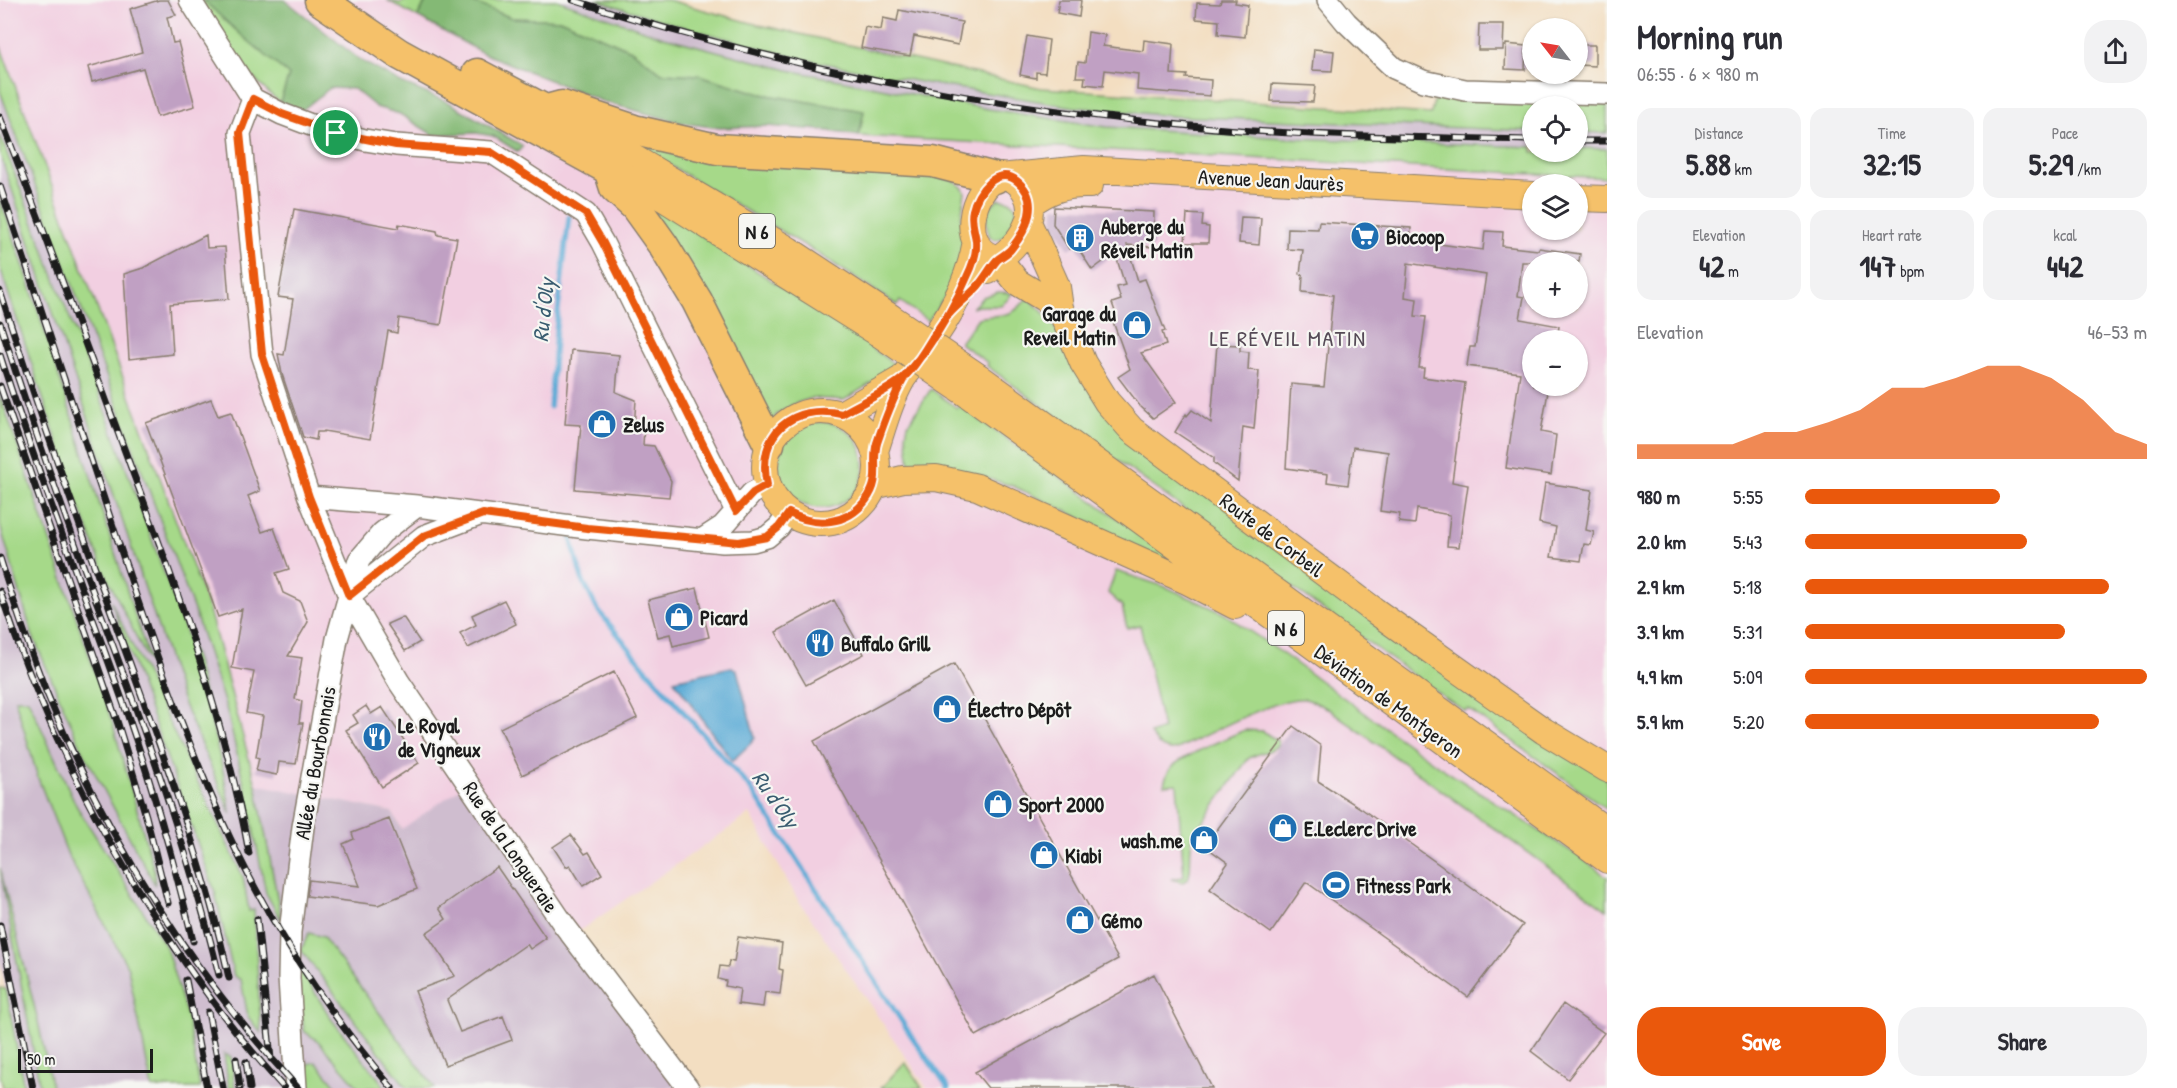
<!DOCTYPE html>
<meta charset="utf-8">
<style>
:root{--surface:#fff;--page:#f2f2f3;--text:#2b2b33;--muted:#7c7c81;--accent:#ea580c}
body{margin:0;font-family:"Patrick Hand",sans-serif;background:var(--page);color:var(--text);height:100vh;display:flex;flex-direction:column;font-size:22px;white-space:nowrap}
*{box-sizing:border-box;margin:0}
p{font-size:20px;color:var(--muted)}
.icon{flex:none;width:33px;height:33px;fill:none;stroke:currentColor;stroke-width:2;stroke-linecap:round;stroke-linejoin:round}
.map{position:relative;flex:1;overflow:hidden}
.details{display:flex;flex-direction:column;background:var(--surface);width:570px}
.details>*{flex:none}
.needle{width:39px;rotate:301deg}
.tools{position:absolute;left:1522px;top:18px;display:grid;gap:12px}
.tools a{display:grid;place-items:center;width:66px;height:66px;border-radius:50%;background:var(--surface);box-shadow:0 2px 4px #0004;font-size:30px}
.scale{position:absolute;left:18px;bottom:15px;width:135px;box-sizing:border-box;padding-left:6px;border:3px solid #1c1c1c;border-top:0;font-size:16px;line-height:21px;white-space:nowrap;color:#1c1c1c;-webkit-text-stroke:4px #f6f6f2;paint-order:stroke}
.pin{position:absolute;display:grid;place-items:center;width:51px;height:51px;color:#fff;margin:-26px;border:3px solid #fff;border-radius:50%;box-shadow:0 2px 6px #0007}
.round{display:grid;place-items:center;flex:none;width:63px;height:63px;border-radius:24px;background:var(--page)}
.headline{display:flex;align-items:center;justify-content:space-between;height:102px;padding:0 30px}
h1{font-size:33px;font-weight:800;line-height:45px}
.metrics{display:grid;grid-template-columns:repeat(3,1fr);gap:9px;height:102px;padding:6px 30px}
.metrics div{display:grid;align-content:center;border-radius:15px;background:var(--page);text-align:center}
.metrics b{font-size:30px;font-weight:800}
.metrics small{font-size:16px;font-weight:400}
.metrics p{font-size:16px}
.chart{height:168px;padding:12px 30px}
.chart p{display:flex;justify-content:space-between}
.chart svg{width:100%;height:108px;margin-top:6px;fill:var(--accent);opacity:.7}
.primary-button{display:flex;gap:12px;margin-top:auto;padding:12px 30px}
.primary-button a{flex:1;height:69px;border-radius:24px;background:var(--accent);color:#fff;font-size:24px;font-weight:800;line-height:69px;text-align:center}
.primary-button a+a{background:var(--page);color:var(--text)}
ul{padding:0 30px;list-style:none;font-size:20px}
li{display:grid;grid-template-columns:96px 72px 1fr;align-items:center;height:45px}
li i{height:15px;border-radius:8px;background:var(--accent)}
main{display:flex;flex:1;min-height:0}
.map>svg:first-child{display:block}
.built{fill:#f2cfe1;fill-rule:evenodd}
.industrial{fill:#cfbdcf}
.green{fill:#a6d989;stroke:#617a52;stroke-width:1.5}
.forest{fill:#84b975;stroke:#506a48;stroke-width:1.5}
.water{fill:#5cabd6;stroke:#3c6479;stroke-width:1.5}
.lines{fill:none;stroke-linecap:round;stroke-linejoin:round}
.stream{stroke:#5cabd6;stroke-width:5}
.building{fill:#c0a0c3}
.minor-casing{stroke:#887d6e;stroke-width:24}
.major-casing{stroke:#887d6e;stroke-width:28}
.highway-casing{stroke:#887d6e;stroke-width:33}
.minor{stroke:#fff;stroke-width:21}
.major{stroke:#f5c16b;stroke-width:26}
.highway{stroke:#f5c16b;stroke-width:30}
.rail-casing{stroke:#1c1c1c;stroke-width:7}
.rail{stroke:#f6f6f2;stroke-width:4.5;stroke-dasharray:14;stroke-linecap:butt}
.major-bridge-casing{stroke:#887d6e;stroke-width:28;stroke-linecap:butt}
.major-bridge{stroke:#f5c16b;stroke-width:26}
.route-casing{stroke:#fff;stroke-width:12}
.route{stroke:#ea580c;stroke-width:8}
.labels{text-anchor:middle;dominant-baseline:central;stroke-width:4.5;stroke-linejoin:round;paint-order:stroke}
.shield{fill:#f6f6f2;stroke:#5d5d5c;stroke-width:1.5}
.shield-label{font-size:20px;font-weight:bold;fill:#1c1c1c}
.street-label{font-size:21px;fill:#1c1c1c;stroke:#f6f6f2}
.poi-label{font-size:21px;font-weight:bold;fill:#1c1c1c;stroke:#f6f6f2;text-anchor:start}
.water-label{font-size:22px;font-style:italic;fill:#395c70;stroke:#f6f6f2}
.neighbourhood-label{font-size:22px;letter-spacing:1.5px;fill:#554a56;stroke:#f6f6f2}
</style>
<main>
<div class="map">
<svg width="1607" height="1088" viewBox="0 0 1607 1088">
<rect width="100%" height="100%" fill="#f6f6f2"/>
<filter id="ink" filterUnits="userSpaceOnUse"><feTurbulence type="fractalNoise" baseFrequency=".0167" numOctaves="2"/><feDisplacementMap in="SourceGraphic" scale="12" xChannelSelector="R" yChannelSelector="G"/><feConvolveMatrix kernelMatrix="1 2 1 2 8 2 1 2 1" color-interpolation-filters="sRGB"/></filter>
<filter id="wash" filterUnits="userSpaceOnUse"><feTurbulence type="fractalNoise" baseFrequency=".008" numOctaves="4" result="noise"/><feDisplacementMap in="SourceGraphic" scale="24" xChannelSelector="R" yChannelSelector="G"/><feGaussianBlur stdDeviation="1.35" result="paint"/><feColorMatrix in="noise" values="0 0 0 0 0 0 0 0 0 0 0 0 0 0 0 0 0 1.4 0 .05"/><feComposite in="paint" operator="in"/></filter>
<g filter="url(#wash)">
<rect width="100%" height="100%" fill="#f3dec1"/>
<path class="built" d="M0 0H503L606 37 1607 178V1088H927L797 898 750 814 566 940 402 829 392 812 256 785 209 610 0 45ZM1533 184H1578V230H1533ZM1533 262H1578V308H1533ZM1533 340H1578V386H1533Z"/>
<path class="industrial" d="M503 0H668L755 24 1041 88 1422 114H1533V152H1578V114H1607V178L878 123 606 37Z
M0 45 209 610 256 784 392 812 402 829 462 787 696 1088H24L0 960Z"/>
<path class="green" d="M200 0H203L289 75 280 102C245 77 222 37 200 0Z
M387 0 400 3 406 0H427L417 17Z
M467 0H557L664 37 788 70 988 109 1107 127 1287 138 1533 147V152H1578V148L1607 149V178L859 136 863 111 761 94 699 75 662 73 631 50 562 20 512 18Z
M596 0H668L755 24 1041 88 1431 114 1435 95 1607 104V133L1578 132V106H1533V131L1174 116 1074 107 926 83 798 58 677 25Z
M0 45 209 610 256 785 282 922 266 893 247 797 227 711 195 613 0 91Z
M0 135 100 397 196 661 222 766 231 814 183 702 0 154Z
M641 144 917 170 953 180 962 187 965 192 961 219 965 244 960 275 928 321 900 301 897 305 811 249 639 147Z
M0 199 27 276 152 669 103 569 74 492 5 283 0 267Z
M999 199 1010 201 1016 208 1017 214 1004 237 996 240 990 237C984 222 984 208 999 199Z
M659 208 870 344 869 346 898 367 844 400 812 398 794 404 776 415 772 423 655 215Z
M998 292 1012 293C1000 315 988 301 972 308L983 297Z
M1027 298C1057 319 1069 354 1086 385L1607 779V809L1468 709 1465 711 1438 693 987 366 988 363 960 343 978 318C1002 313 1011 320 1027 298Z
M931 389 957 408 959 405 1197 575 1196 578 1091 523 1013 486 952 468 910 465 906 434 908 424Z
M0 395 113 725 154 870 155 885 81 747 32 634 0 525Z
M778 465a43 43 0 1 1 86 0a43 43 0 1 1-86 0Z
M1116 571 1166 587 1223 613 1276 649 1440 767 1580 857 1607 877V910L1330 710C1323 706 1314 701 1305 699 1278 696 1205 736 1177 749 1163 753 1157 743 1150 734L1163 729 1140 625 1127 628 1122 606 1108 593Z
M111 601 243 877 249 911 254 910 261 1033 248 1017 241 980 234 976 215 892Z
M15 699H28L77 807 166 947 188 1020 200 1088H152L128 968 68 855 38 778Z
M1245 730 1262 731 1278 741V745C1270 754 1257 752 1248 759L1193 836C1188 850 1193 865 1188 879L1183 882 1171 879 1184 877 1177 784 1164 785C1165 779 1167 772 1172 767 1182 756 1229 737 1245 730Z
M0 868 37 1017 52 1088H40Z
M309 933 323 937 435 1088H407L301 950Z
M297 970 304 975 332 1020 386 1088H359L318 1041 304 1031Z
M0 988 6 989 24 1088H3L0 1074Z
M224 1054 231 1057 235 1088H229Z
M316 1062 338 1088H309L300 1078 308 1064Z
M905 1062 922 1088H881Z"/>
<path class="forest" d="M203 0H285L360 60 401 83 450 103 523 146 518 152 493 136 476 133 433 135 400 114 376 107 354 89 330 88 301 111 280 102 289 75 240 34Z
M427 0H467L512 18 562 20 631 50 662 73 699 75 761 94 864 111 859 136 822 130 766 126 720 128 682 123 604 102 485 54 417 17Z"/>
<path class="water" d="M731 667 737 670 755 738 750 744 732 761 674 680Z"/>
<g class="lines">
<path class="stream" d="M550 407 556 329 569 217
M571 539 582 579 597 609 646 669 751 789 910 1034 948 1088"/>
</g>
<g id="blocks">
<path class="building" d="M159 0H168L176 15 167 17 173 43 178 42 195 106 157 117 143 68 92 82 88 67 142 52 130 9Z
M1059 0H1081L1079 17 1057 13Z
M1221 0H1236L1235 3 1248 5 1245 37 1218 34 1219 21 1196 19 1197 3 1220 4Z
M899 10 962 22 958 45 914 36 910 56 861 48 865 27 881 30 883 18 897 21Z
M1479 24H1504L1503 50H1478Z
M1088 32 1105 35 1103 46 1143 51 1144 40 1173 44 1171 74 1187 75 1186 78 1211 80 1210 96 1137 90 1138 74 1105 70 1103 86 1084 84 1085 77H1076L1078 62 1085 63Z
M1027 36 1049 40 1045 73 1036 72V78L1020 75Z
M1506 44 1526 46 1525 70 1505 69Z
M1578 45H1595V66L1578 65Z
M1314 49 1334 51 1332 71 1312 70Z
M1272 84 1315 86 1313 102 1271 101Z
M1054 207 1154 212 1153 247 1127 245 1138 281 1145 279 1165 331 1162 332 1166 345 1141 353 1176 402 1153 418 1140 406 1118 377 1130 369 1112 319 1117 317 1112 303 1121 300 1117 287 1125 285 1115 253 1092 270 1076 245 1069 249 1053 224Z
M294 209 398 228 399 224 437 231 438 235 457 238 441 325 399 318 397 333 388 331 370 439 324 431 323 432H317L316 440 303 437 282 374 278 354 284 355 293 299 278 297Z
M1187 214 1203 215 1202 226 1209 227 1208 243H1185Z
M1241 217 1261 218 1259 245 1239 243Z
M1319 222 1411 228 1410 240 1483 250 1485 231 1503 232 1502 246 1538 250 1539 248 1580 254 1579 262H1522L1518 296 1524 297 1520 319 1559 326 1557 340H1533V386H1549L1541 432 1556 435 1551 475 1506 468 1520 373 1467 366 1470 347H1475L1486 275 1408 263 1405 297 1417 299 1415 316 1426 317 1419 368H1424L1423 377 1465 383 1452 482 1468 485 1459 547 1447 546 1450 515 1417 509 1415 524 1399 522 1400 514 1380 511 1388 452 1353 447 1348 485 1327 482 1328 474 1286 468 1291 384 1324 387 1333 295 1302 292 1303 275 1300 274 1303 250 1287 249 1288 228 1318 229Z
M206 235 207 248 225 247 229 299 170 304 173 354 129 359 124 274 143 268Z
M1217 344 1240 345V351L1249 352 1248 370 1259 371 1254 429 1243 427 1238 481 1214 463V458L1175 432 1186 414 1187 416 1192 410 1211 423Z
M571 350 619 355 616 392 636 400 634 428 644 429 643 445 654 446 671 481 669 497 575 489 581 425 565 424Z
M211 399 218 416 231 412 260 491 248 496 262 532 274 528 289 569 276 573 283 593 300 601 308 622 288 656 302 658 295 699 302 701 299 723H303L296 764 279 762 277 775 256 771 259 758 256 757 263 716 246 713 254 672 232 668 242 609 218 617 146 423Z
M1545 483 1592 490 1586 530 1594 532 1591 545 1584 544 1581 561 1551 557 1556 527 1539 523Z
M697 588 709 637 673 646 670 634 658 637 648 600Z
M504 600 516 624 468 648 460 633 476 625 472 615Z
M834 600 864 654 806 685 776 632Z
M403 617 420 642 405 651 387 624Z
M954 664 1118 959 976 1036 814 741Z
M614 672 637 718 522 775 500 728Z
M366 706 371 714 382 707 419 763 382 787 346 730 358 723 353 715Z
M1293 726 1321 746 1318 781 1362 809 1523 925 1468 997 1306 882 1271 933 1210 889 1228 863 1205 846Z
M389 819 417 889 378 905 307 896 309 880 360 886 343 844 354 839 352 833Z
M571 835 585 854 589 852 602 874 583 886 570 865 566 867 553 847Z
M497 867 546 938 530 949 527 944 447 1000 460 1032 503 1016 512 1040 445 1065 415 991 455 976 426 933 446 919 439 908Z
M738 937 782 943 779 969 783 970 780 994 765 992 763 1007 738 1004 740 989 725 986 726 981 718 979 720 966 728 967 729 961 734 962Z
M1154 974 1212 1088H988L975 1072Z
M1563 1004 1604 1033 1568 1079 1531 1051Z"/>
</g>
</g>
<g filter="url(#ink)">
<use href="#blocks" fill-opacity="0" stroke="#887d6e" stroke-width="1.5"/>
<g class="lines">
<g class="minor-casing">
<path id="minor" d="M190 0 253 99 282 114 311 125 365 140 396 145 491 152 586 214 603 243 736 511
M1328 0 1346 22 1394 68 1423 81 1465 90 1607 94
M253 99 240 133 262 354 309 497 349 596 399 682 564 925 688 1088
M309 497 417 506
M703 539 723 526 752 493 767 485
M349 596 424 536 479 515
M296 1088 289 978 290 932 303 827 337 639 359 560 382 533 417 506 587 528 723 542 753 541 767 537 779 527 789 513"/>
</g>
<g class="major-casing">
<path id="major" d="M622 151 789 250 889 316
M1001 176C1023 177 1035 202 1028 222 1023 236 1011 251 998 258 958 253 969 187 1001 176Z
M1009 176 1084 169 1533 195
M625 178 665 199 878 333
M1578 198 1607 199
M1030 204C1048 190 1066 184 1090 185
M1028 222 1057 287 1060 308 1083 363 1107 402 1132 430 1375 611 1544 731 1607 769
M988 271 998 258 1017 282 1060 308
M979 377 1607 831
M967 394 1607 860
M765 467a56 56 0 1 1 112 0a56 56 0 1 1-112 0Z
M841 414 903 378
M875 451C883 427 890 400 903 378 909 369 917 361 923 353 948 320 969 282 976 241
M873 486 903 479 936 478 977 487 1189 582 1235 606"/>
</g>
<g class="highway-casing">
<path id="highway" d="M320 0 399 54 625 178
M477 74 622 151
M547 110 562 106 634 130 717 149 933 162 995 178
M609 169 615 188 635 206 663 245 697 301 769 444"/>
</g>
<use href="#minor" class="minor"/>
<use href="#major" class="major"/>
<use href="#highway" class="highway"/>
<g class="rail-casing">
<path id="rail" d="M573 0C771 64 974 106 1181 125 1298 137 1416 137 1533 140
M0 117C45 232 87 349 130 465 178 592 225 719 249 853
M1578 141H1607
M0 186C37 296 73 407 110 517 143 618 177 718 220 816 263 913 323 1007 392 1088
M0 291C36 403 75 514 116 625 158 741 203 857 229 978
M0 323C28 411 58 498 90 584 138 713 187 842 219 975
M0 355C39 478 86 597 129 719 154 791 175 866 193 941
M0 386 118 724 146 816 168 903
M0 558C14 603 29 648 46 691 105 837 192 973 298 1088
M0 591C38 709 91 819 158 922 196 981 237 1037 284 1088
M257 919 271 1059
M0 925 33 1088
M186 980 207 1088
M208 1012 223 1088
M236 1059 240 1088
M246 1062 250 1088"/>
</g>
<use href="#rail" class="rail"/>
<g class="major-bridge-casing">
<path id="major-bridge" d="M889 316 979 377
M878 333 967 394"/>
</g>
<use href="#major-bridge" class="major-bridge"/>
</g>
</g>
<g class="lines" filter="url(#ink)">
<g class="route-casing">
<path id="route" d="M336 133 282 114 253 99 240 133 262 354 309 497 349 596 424 536 483 514 587 528 739 542 767 537 779 527 789 513C816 527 847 525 866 500 882 479 871 463 877 443 884 422 892 400 903 380 908 370 918 361 925 351 941 328 956 303 967 277 972 267 977 252 976 241 975 231 970 222 973 210 977 192 997 165 1017 181 1041 200 1027 230 1011 249 1007 254 1001 256 997 260 990 268 985 278 978 286 969 296 958 304 949 314 932 334 923 359 904 377 892 389 857 405 842 414 792 403 756 434 767 485L753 493 736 511 603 243 586 214 491 152 396 145 336 133"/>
</g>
<use href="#route" class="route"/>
</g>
<defs>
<g id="supermarket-disc" transform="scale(1.5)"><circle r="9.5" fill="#1f6fb2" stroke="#f6f6f2"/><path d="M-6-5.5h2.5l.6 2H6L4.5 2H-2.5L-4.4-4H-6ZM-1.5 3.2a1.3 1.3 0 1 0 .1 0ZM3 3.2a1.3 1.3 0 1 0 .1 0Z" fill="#fff"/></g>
<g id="building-disc" transform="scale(1.5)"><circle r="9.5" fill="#1f6fb2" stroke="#f6f6f2"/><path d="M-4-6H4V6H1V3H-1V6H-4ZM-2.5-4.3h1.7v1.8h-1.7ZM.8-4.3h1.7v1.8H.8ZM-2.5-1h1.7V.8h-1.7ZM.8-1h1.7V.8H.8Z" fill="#fff"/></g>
<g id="shop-disc" transform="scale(1.5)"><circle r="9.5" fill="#1f6fb2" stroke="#f6f6f2"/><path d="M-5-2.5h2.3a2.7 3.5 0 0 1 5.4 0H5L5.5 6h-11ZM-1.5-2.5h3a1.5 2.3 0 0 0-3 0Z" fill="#fff"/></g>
<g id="restaurant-disc" transform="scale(1.5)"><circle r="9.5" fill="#1f6fb2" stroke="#f6f6f2"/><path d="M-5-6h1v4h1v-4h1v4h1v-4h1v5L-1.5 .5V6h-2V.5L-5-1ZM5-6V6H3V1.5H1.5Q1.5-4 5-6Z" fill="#fff"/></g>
<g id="stadium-disc" transform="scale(1.5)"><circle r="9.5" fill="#1f6fb2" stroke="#f6f6f2"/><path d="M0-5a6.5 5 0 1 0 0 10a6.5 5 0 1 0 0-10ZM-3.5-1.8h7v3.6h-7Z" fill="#fff"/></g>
</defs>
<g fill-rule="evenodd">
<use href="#supermarket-disc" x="1365" y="236"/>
<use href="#building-disc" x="1080" y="238"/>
<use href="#shop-disc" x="1137" y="325"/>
<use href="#shop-disc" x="602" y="424"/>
<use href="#shop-disc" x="679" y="617"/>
<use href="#restaurant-disc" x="820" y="643"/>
<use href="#shop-disc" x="947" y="709"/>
<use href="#restaurant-disc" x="377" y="737"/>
<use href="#shop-disc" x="998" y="804"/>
<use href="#shop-disc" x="1283" y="828"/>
<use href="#shop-disc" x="1204" y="840"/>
<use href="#shop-disc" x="1044" y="855"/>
<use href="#stadium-disc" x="1336" y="885"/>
<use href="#shop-disc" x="1080" y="920"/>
</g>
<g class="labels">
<g class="shield">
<rect x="739" y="214" width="36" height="34" rx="4.5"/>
<rect x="1268" y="611" width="36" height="34" rx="4.5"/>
</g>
<g class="shield-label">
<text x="757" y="231">N 6</text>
<text x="1286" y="628">N 6</text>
</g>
<g class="street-label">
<text transform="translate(1271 180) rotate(3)">Avenue Jean Jaurès</text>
<text transform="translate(1272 535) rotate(37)">Route de Corbeil</text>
<text transform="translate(1389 701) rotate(36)">Déviation de Montgeron</text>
<text transform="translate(315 763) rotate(-80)">Allée du Bourbonnais</text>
<text transform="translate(511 847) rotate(56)">Rue de la Longueraie</text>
</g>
<g class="poi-label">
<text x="1101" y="226">Auberge du<tspan x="1101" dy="24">Réveil Matin</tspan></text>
<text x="1386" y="236">Biocoop</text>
<text x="1116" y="313" text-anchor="end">Garage du<tspan x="1116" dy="24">Reveil Matin</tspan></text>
<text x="623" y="424">Zelus</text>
<text x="700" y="617">Picard</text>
<text x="841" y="643">Buffalo Grill</text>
<text x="968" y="709">Électro Dépôt</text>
<text x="398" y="725">Le Royal<tspan x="398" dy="24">de Vigneux</tspan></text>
<text x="1019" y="804">Sport 2000</text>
<text x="1304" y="828">E.Leclerc Drive</text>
<text x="1183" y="840" text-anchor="end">wash.me</text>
<text x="1065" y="855">Kiabi</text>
<text x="1357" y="885">Fitness Park</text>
<text x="1101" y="920">Gémo</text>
</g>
<g class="water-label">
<text transform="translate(543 310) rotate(-84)">Ru d'Oly</text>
<text transform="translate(776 799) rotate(55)">Ru d'Oly</text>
</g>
<g class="neighbourhood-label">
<text x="1288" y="338">LE RÉVEIL MATIN</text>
</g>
</g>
</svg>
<div class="tools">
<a><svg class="needle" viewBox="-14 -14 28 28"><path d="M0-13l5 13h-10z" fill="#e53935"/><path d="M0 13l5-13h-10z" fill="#7c7c81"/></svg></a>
<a><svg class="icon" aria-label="locate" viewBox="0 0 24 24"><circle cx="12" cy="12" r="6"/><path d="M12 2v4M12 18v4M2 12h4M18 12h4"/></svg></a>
<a><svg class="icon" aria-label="layers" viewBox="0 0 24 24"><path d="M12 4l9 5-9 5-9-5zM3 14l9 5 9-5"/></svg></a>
<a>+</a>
<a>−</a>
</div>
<div class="scale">50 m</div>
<div class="pin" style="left:336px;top:133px;background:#1e9e55"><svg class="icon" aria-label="arrive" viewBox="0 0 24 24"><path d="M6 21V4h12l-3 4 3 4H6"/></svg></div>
</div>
<section class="details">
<div class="headline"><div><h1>Morning run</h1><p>06:55 · 6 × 980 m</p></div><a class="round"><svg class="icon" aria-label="share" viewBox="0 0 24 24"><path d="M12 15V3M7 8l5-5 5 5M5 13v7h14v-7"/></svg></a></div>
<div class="metrics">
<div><p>Distance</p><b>5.88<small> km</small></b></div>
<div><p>Time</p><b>32:15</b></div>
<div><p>Pace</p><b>5:29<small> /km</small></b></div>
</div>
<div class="metrics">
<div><p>Elevation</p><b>42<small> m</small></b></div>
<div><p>Heart rate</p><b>147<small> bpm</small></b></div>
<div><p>kcal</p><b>442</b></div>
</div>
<div class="chart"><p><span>Elevation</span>46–53 m</p>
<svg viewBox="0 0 160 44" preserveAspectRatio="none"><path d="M0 44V38L10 38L20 38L30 38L40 33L50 33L60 29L70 24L80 15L90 15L100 11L110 6L120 6L130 11L140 20L150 33L160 38V44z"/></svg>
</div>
<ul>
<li><b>980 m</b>5:55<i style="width:57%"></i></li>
<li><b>2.0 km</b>5:43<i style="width:65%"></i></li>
<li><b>2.9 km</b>5:18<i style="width:89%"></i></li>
<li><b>3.9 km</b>5:31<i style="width:76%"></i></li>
<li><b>4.9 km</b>5:09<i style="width:100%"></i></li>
<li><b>5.9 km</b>5:20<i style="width:86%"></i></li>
</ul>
<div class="primary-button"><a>Save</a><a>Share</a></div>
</section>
</main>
